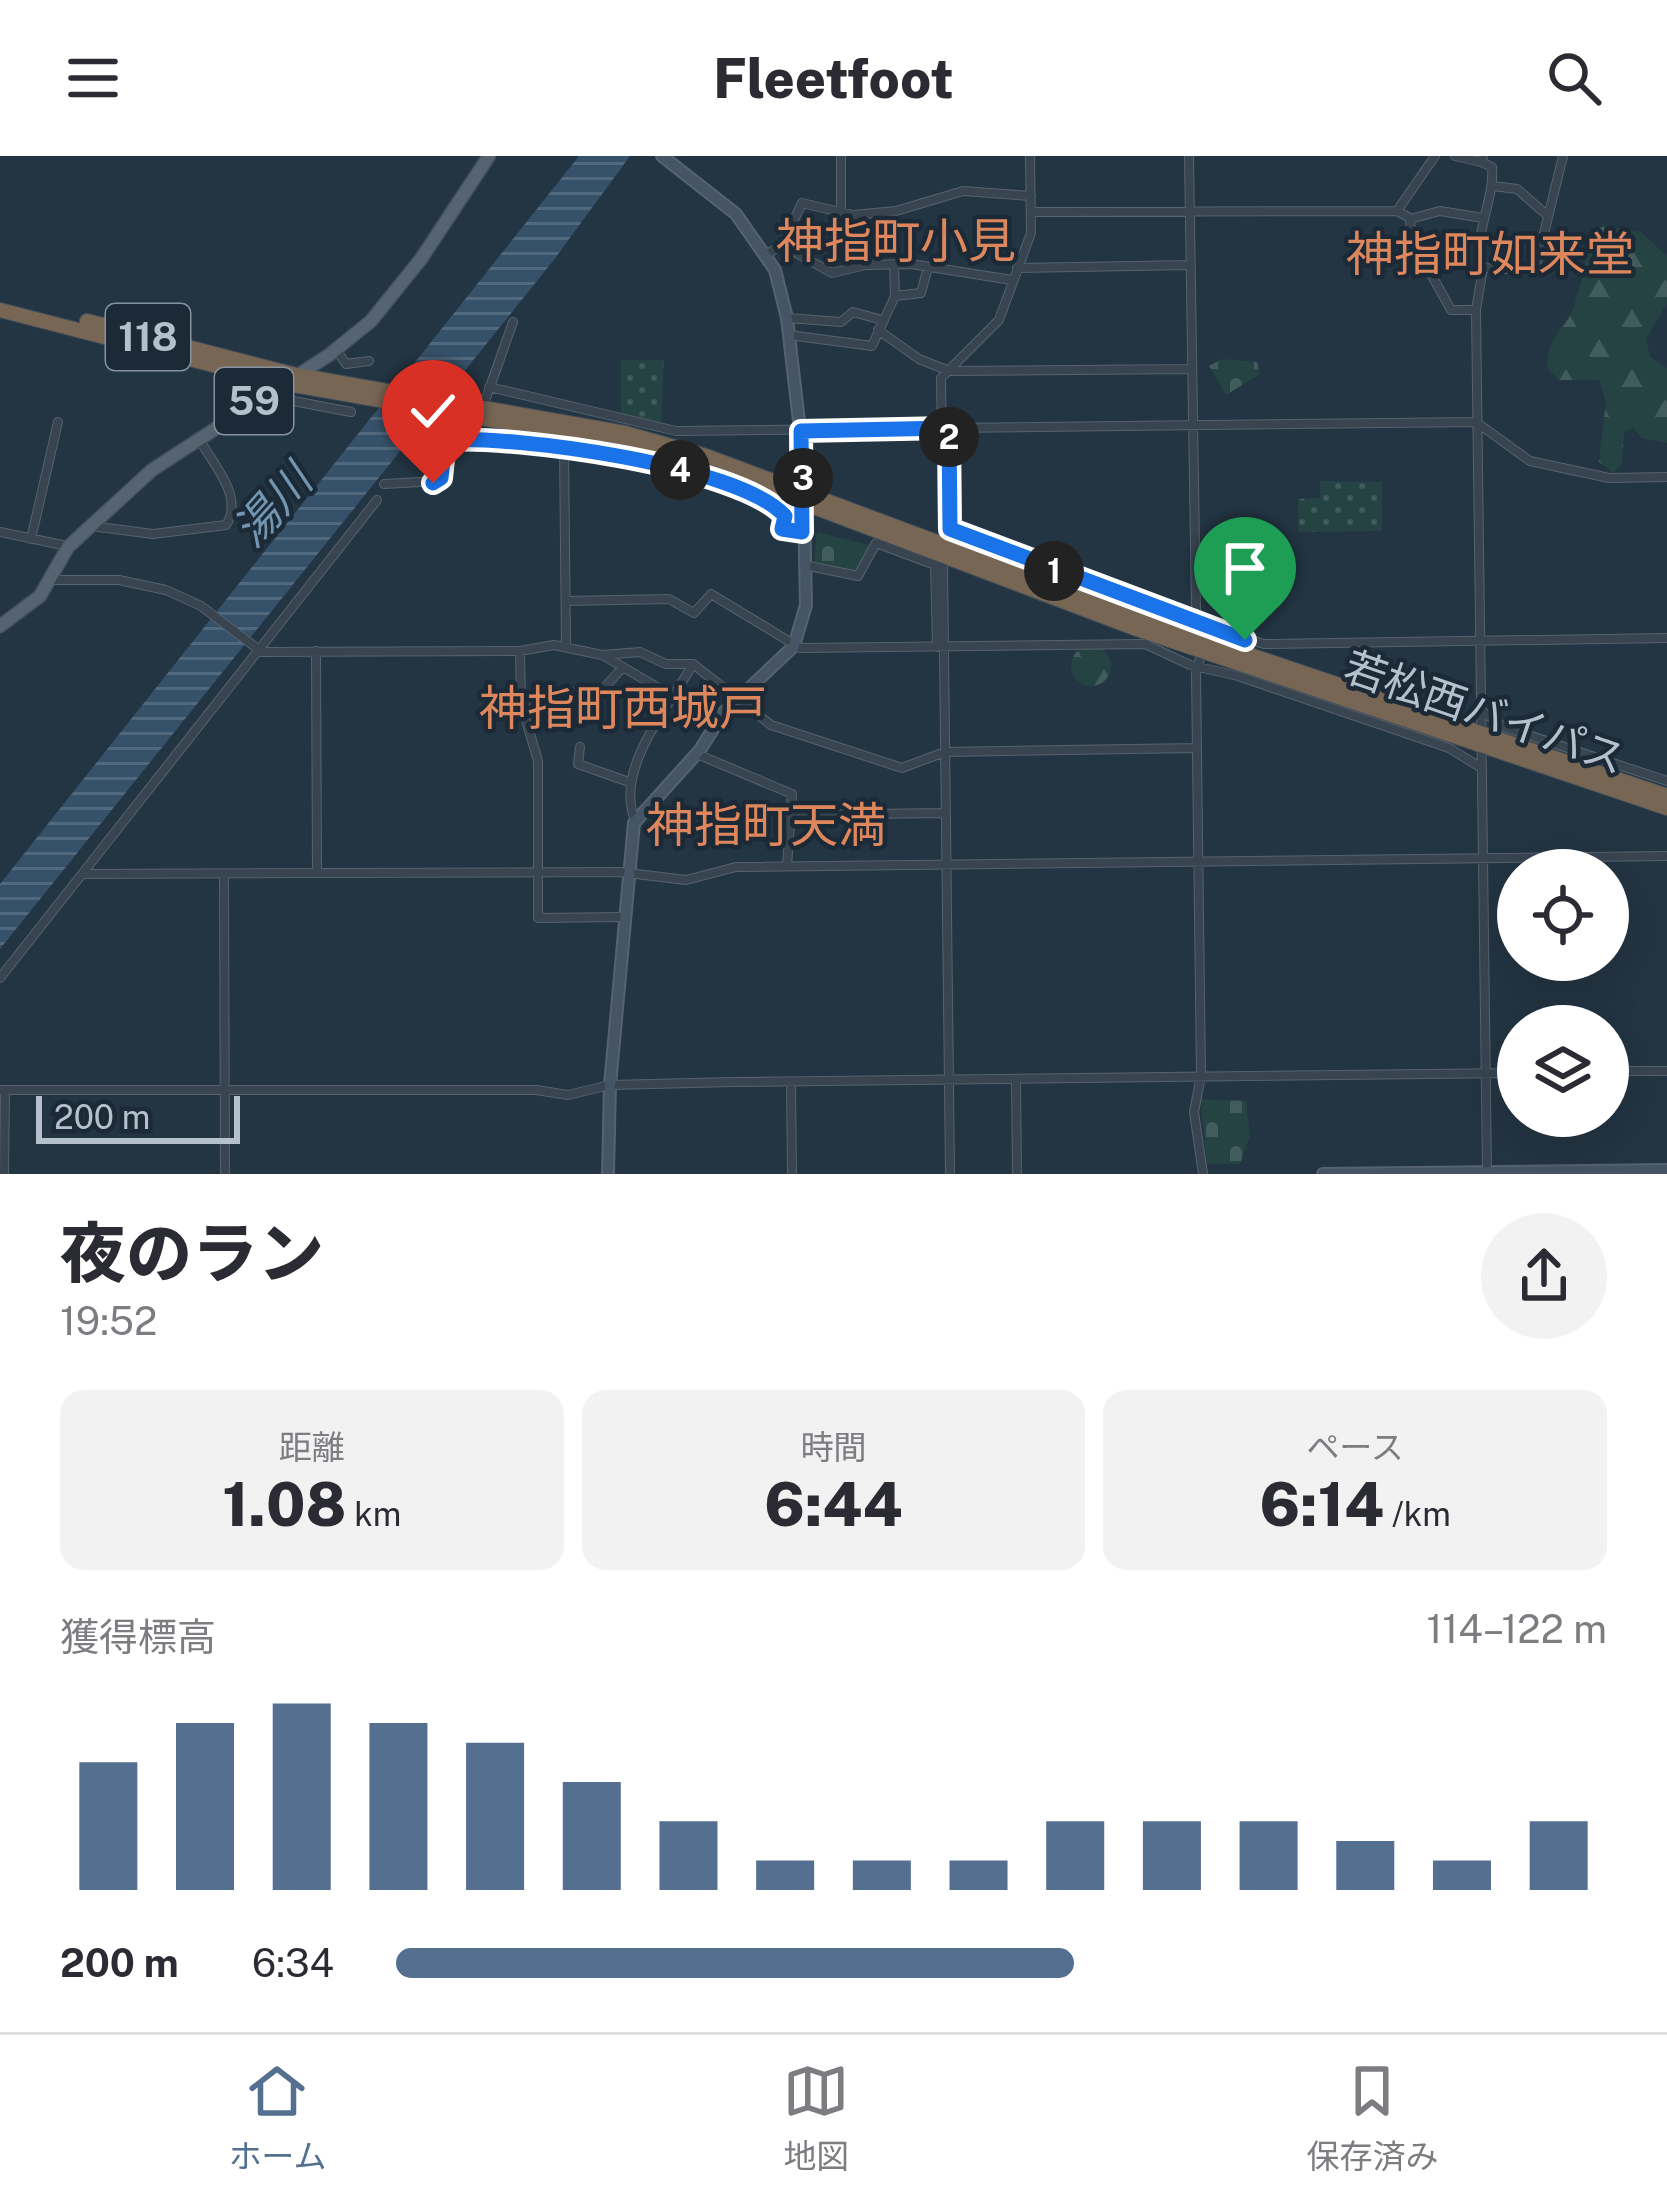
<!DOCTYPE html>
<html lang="ja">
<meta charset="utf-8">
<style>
:root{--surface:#fff;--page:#f2f2f3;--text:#2b2b33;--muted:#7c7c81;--line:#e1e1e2;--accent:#546f8f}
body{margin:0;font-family:"Public Sans","Noto Sans JP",sans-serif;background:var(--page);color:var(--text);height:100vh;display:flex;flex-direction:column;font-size:45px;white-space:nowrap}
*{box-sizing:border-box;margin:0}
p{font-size:39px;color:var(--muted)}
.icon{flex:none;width:66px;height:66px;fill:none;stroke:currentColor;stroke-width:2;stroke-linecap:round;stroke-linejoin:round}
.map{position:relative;height:1018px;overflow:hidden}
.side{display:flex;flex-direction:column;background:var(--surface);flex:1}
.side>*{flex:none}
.controls{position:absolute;left:1497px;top:693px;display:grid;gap:24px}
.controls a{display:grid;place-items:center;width:132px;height:132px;border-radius:50%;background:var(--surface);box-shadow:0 12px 48px #0002;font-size:60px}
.scale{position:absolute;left:36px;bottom:30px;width:204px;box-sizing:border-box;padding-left:12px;border:6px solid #b4c0cc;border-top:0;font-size:33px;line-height:42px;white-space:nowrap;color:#b4c0cc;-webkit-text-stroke:9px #1c2a37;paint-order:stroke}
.pin{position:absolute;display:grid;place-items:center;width:102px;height:102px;color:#fff;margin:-123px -51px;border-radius:50% 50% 50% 0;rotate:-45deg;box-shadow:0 0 12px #0007}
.pin .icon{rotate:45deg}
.km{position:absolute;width:60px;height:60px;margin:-30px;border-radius:50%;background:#222;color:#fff;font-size:33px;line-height:60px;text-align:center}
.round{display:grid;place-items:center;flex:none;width:126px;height:126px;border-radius:63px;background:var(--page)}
.headline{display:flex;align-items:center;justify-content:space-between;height:204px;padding:0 60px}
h1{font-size:66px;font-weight:800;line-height:90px}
.metrics{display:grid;grid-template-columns:repeat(3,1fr);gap:18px;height:204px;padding:12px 60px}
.metrics div{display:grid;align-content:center;border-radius:24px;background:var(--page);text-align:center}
.metrics b{font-size:60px;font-weight:800}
.metrics small{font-size:33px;font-weight:400}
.metrics p{font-size:33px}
.chart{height:336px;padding:24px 60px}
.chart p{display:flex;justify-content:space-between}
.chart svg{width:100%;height:216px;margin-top:12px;stroke:var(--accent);stroke-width:6}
ul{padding:0 60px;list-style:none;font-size:39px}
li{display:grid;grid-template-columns:192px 144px 1fr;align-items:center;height:90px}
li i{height:30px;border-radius:15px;background:var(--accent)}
header{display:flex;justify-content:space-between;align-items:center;height:156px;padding:0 60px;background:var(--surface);font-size:54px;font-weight:800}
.tabs{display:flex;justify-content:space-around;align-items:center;height:168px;border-top:3px solid var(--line);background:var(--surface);font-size:33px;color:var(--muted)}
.tabs a{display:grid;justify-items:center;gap:6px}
.tabs .current{color:var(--accent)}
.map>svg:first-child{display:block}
.grass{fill:url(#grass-dots)}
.forest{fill:url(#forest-firs)}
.cemetery{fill:url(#cemetery-stones)}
.water{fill:url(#water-rules)}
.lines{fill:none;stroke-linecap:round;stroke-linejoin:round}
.street-casing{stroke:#56636f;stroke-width:10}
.secondary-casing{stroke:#56636f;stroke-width:14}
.primary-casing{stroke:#44515e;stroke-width:15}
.highway-casing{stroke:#43505c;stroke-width:16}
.street{stroke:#384551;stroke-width:8}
.secondary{stroke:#455565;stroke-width:10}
.primary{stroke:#566471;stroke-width:12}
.highway{stroke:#786654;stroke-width:14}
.route-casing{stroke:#fff;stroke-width:24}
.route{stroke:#1a73e8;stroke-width:15}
.labels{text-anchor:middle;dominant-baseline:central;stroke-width:9;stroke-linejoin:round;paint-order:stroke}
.shield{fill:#1c2a37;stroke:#86939f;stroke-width:3}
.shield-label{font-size:39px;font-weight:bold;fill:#b4c0cc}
.street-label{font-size:42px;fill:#b4c0cc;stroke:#1c2a37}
.water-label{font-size:45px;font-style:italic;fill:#7295b1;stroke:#1c2a37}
.quarter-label{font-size:48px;fill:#de875d;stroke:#1c2a37}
</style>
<header><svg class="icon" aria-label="menu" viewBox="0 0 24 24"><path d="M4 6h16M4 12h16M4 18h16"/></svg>Fleetfoot<svg class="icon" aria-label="search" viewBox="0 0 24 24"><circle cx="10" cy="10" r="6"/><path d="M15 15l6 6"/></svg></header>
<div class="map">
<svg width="1667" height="1018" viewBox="0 0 1667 1018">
<defs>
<pattern id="grass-dots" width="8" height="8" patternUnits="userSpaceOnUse" patternTransform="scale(3)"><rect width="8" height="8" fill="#254343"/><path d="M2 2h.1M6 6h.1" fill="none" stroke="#425c5d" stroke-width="1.8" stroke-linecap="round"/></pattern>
<pattern id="forest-firs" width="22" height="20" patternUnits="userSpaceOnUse" patternTransform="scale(3)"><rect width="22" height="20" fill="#254343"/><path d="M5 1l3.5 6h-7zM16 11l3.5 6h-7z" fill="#425c5d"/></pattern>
<pattern id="cemetery-stones" width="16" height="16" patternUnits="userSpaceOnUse" patternTransform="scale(3)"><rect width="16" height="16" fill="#254343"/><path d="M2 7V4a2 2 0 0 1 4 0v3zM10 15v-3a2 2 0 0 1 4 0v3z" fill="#425c5d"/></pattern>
<pattern id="water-rules" width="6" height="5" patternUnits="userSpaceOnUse" patternTransform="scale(3)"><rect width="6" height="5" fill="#36526a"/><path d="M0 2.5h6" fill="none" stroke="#51697e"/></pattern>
</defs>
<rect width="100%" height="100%" fill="#233442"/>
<path class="grass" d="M621 204H664L661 270 621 257Z
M1320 325 1382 326V375L1298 376V343L1320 342Z"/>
<path class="forest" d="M1604 70 1641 76 1667 100V147L1646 183 1650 201 1667 212V287L1642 282 1633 272 1624 276 1622 308 1613 317 1599 306 1606 245 1599 224H1559L1547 212C1549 176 1562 179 1573 153 1582 128 1586 103 1590 77Z
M1071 510a20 20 0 1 1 40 0a20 20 0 1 1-40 0Z"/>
<path class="cemetery" d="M1222 203 1257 206 1260 218 1226 239 1209 210Z
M817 376 869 389 859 416 814 407Z
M1200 943 1246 945 1250 980 1240 1008H1207Z"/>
<path class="water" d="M579 0H630L553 105 0 793V728Z"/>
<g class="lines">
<g class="street-casing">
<path id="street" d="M841 0V58
M1189 0 1196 456 1191 477
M1455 0 1481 6
M1483 0 1481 6 1492 11C1495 45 1472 77 1483 112
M1493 30 1517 33 1548 60
M1397 55 1435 0
M1031 56 1397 55 1410 62 1412 93 1421 100 1451 154H1476
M1410 63 1440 55 1483 62
M782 89 832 117 865 109 911 108 1012 124
M767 98 782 89 802 47 853 59 896 55 963 35 1031 40
M1017 112 1191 109
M895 140 921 137 928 111
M788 162 841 166 853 156 882 164
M878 174 919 203 949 215 1192 213
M789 179 872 190 895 140 894 108
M336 193 346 208 369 205
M489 231 676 275 1476 266 1530 305 1609 322 1667 321
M485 245 513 166
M254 247 263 257 293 245 351 256
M564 291 566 490
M384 328 438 325 445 284C512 278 742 310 785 360L783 374 802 376
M91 370 153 378 226 369C245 341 212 307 198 281
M949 373 1156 454 1264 488 1667 482
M0 376 67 390
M943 376 941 222 999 164 1031 77 1030 0
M31 383 58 266
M948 388 949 272
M935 408 937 491
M943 408 950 1018
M804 409 858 420 876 387 935 409
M52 424H119L166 434 201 450 262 496 520 495 554 489 602 499 640 496 666 508H693L771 569 902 612 945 596 1197 592
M566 445 669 443 694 457 711 438 800 492 1145 488 1190 509 1238 520 1449 592 1480 611
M316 495 317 716
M520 495 521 547 538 605V762L624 761
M1202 495 1196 517 1201 920 1194 956 1203 1018
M604 500 674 541
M521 547 561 546 573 536 597 540 622 512
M1480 554 1504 571 1667 625
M580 591 578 608 629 626
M697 598 792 638 787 710
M791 659 945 657
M635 664C614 613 668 552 693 508
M83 718 620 716 686 724 736 711 1667 700
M224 718 225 1018
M0 822 377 344
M1608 915H1667
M1016 924 1017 1018
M791 927 792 1018
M0 934H536L568 939 610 929 732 926 1518 917
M1487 1017 1476 154 1483 112 1535 114 1563 0
M4 1018 5 934"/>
</g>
<g class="secondary-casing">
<path id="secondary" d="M608 1018 610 929 634 667 700 594 723 557 794 490 806 449 803 300 787 162 775 114 736 58 662 0
M1323 1018 1667 1014"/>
</g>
<g class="primary-casing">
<path id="primary" d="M0 470 40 440 68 391 152 314 329 199 371 165 421 103 489 0"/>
</g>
<g class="highway-casing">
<path id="highway" d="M0 154 283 227 623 287 703 309 1134 472 1667 652
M87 165 296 219 625 277 706 300 1138 461 1667 640
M249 219 258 234 249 248"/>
</g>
<use href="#street" class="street"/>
<use href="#secondary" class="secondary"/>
<use href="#primary" class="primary"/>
<use href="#highway" class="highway"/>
</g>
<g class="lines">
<g class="route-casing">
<path id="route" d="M433 327 441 322 445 284C514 279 739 309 785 360L782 373 802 376 801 275 949 272 950 373 1245 484"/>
</g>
<use href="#route" class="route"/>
</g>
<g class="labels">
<g class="shield">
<rect x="106" y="148" width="84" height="66" rx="9"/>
<rect x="215" y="212" width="78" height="66" rx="9"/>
</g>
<g class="shield-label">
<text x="148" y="181">118</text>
<text x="254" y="245">59</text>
</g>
<g class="street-label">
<text transform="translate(1485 556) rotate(19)">若松西バイパス</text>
</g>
<g class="water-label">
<text transform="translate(272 349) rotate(-48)">湯川</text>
</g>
<g class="quarter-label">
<text x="896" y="84">神指町小見</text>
<text x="1490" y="97">神指町如来堂</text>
<text x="623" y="551">神指町西城戸</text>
<text x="766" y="668">神指町天満</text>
</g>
</g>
</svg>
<div class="controls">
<a><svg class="icon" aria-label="locate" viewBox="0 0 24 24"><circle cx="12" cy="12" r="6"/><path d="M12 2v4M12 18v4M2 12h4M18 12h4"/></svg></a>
<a><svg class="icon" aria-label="layers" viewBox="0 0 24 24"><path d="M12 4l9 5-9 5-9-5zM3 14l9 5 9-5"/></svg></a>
</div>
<div class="scale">200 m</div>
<div class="pin" style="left:1245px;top:484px;background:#1e9e55"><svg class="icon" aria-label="arrive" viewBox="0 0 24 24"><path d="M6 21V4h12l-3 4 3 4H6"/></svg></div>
<div class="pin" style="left:433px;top:327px;background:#d93025"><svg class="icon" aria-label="check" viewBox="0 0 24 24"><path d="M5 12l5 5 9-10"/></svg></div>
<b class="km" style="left:1054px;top:415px">1</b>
<b class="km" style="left:949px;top:281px">2</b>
<b class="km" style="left:803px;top:322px">3</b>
<b class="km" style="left:680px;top:314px">4</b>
</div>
<section class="side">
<div class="headline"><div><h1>夜のラン</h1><p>19:52</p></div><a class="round"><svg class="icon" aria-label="share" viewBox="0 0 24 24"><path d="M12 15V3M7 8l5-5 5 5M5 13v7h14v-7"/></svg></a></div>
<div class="metrics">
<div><p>距離</p><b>1.08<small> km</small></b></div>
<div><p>時間</p><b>6:44</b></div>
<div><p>ペース</p><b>6:14<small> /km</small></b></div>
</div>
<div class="chart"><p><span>獲得標高</span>114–122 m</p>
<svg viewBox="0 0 160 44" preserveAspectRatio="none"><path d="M5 44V18M15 44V10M25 44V6M35 44V10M45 44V14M55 44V22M65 44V30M75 44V38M85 44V38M95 44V38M105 44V30M115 44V30M125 44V30M135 44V34M145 44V38M155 44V30"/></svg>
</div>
<ul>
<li><b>200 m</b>6:34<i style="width:56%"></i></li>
</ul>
</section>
<nav class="tabs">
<a class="current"><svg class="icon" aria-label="home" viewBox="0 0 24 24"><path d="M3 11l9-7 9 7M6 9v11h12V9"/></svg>ホーム</a>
<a><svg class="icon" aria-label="map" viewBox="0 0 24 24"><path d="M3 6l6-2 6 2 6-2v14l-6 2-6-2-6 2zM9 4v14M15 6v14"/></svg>地図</a>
<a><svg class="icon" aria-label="saved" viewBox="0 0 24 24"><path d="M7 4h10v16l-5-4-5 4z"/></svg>保存済み</a>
</nav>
